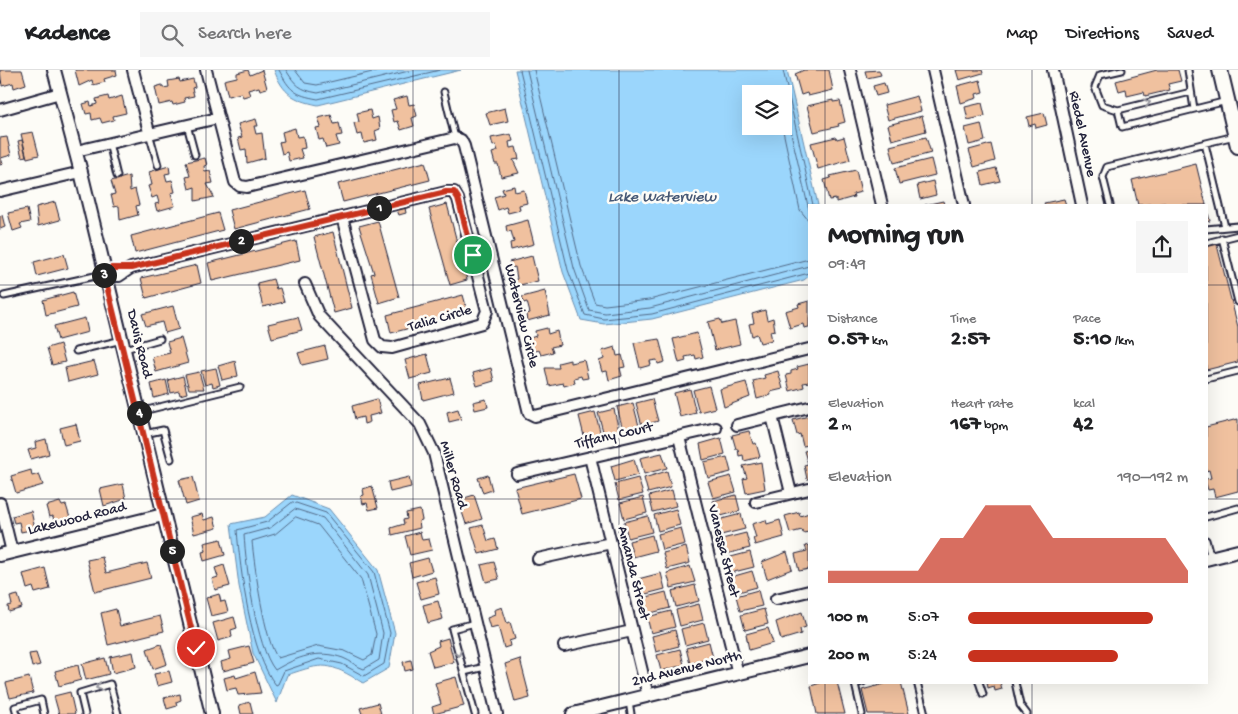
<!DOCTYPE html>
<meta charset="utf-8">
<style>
:root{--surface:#fff;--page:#f6f6f6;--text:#202124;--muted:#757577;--line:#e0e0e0;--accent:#c8321e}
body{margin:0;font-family:"Gochi Hand",sans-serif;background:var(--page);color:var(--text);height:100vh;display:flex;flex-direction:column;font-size:19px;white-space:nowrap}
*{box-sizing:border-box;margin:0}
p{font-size:16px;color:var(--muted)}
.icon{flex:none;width:28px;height:28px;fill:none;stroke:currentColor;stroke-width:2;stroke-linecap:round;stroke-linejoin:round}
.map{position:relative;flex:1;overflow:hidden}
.sheet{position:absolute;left:808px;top:134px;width:400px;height:480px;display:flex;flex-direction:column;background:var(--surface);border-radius:0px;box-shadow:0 5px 20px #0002}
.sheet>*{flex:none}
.controls{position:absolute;left:742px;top:15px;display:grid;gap:10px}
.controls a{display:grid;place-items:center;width:50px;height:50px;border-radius:0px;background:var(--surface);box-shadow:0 5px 20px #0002;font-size:25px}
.pin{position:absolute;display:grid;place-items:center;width:42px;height:42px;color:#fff;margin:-21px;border:2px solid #fff;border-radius:50%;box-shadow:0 1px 5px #0007}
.km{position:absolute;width:25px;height:25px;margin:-12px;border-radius:50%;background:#222;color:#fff;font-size:14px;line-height:25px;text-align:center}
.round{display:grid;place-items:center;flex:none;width:52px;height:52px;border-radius:0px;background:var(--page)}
.headline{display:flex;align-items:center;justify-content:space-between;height:85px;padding:0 20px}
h1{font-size:28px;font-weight:700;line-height:38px}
.stats{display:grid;grid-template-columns:repeat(3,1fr);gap:8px;height:85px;padding:5px 20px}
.stats div{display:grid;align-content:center}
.stats b{font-size:21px;font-weight:700}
.stats small{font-size:14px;font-weight:400}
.stats p{font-size:14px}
.chart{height:140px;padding:10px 20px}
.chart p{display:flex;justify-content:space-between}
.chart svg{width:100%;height:90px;margin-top:5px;fill:var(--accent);opacity:.7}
ul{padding:0 20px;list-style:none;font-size:16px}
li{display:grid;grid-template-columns:80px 60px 1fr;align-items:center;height:38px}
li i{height:12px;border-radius:6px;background:var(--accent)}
header{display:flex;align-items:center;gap:30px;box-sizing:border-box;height:70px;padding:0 25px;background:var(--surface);border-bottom:1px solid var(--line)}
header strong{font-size:24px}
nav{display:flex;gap:28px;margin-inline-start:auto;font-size:18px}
.search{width:350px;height:45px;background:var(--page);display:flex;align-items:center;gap:12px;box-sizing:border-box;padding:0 18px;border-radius:0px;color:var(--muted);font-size:19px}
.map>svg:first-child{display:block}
.water{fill:#9bd6fc;stroke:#6b8eaf;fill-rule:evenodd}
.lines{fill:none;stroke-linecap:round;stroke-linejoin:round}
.shore{stroke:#526a88;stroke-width:1}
.building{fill:#f0c19f;stroke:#22223b}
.service-casing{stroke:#22223b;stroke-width:9}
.minor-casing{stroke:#22223b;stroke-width:14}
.tertiary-casing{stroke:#22223b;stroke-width:16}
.secondary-casing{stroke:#22223b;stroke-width:18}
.service{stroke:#fdfcf7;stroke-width:5}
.minor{stroke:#fdfcf7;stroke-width:10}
.tertiary{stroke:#fdfcf7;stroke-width:12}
.secondary{stroke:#fdfcf7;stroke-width:14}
.oneway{stroke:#9a9aa2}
.route-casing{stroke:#fff;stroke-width:10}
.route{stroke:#c8321e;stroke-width:6}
.grid{fill:none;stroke:#22223b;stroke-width:1;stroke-opacity:0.55}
.labels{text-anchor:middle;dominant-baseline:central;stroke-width:5;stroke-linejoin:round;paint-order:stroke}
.street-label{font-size:15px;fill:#22223b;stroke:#fdfcf7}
.water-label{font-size:16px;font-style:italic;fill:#465875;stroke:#fdfcf7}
</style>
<header>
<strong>Kadence</strong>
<div class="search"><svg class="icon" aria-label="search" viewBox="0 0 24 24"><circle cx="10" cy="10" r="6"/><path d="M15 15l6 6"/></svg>Search here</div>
<nav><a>Map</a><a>Directions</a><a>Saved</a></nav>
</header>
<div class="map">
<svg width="1238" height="644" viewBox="0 0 1238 644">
<rect width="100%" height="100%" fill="#fdfcf7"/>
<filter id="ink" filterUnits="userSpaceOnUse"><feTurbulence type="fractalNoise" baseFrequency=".02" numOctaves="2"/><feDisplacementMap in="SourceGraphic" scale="10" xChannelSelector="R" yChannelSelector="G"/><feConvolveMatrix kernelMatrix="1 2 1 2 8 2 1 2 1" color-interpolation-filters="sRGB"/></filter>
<g filter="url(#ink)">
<path class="water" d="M274 0H461L318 35C294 30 283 24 274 0Z
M515 0H787L818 135H809V206L804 210 652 249 604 254 581 250 563 202ZM751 24H784V56H751Z
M292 425 329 439 378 500 395 563 389 598 363 613C328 592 325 592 287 605L277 633 253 583 239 516 231 454 265 447Z"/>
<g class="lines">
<path class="shore" d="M279 0C290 21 295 25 318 29L440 0
M286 0C295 15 300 20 318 23L413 0
M295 0 305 13 317 15 381 0
M520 0 568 200 585 245 604 249 652 244 809 203
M527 0 574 198 589 240 605 243 650 238 809 196
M534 0 581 196 595 233 605 235 649 230 809 189
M783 0 813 135
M784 33 809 140
M782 56 800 140 809 151
M293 432 326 443 374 502 390 563 384 594 364 606 342 594 319 589 284 601 278 614 276 615C251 586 240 499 237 460L267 452Z
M295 439 323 448 368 505 383 563 379 590 364 599C357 597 351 591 343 588 317 579 297 587 275 600 256 577 246 496 244 465L270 458Z
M296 447 318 455 361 509 376 564 372 585 364 590 345 581 318 576 278 588C265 574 254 493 252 471L275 464Z"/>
</g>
<path class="building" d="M0 0H22L26 14 14 18 13 13 2 16Z
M75 0H116L117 5 104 9 105 12 93 15 92 10 79 16Z
M248 0 250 5 262 0 267 18 260 20 259 17 248 20 250 25 243 27 241 23 228 26 224 10 237 7V3Z
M829 0 833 20 808 26 807 23 801 25 795 4 804 0Z
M879 0 881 5 867 8 865 1Z
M956 0H982L983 3 959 10Z
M1157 0H1178L1181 11 1168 14 1170 20 1145 26 1144 22 1127 26 1126 19 1119 21 1116 11Z
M179 9 180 12 193 9 195 17 192 18 194 26 184 28 185 32 173 35 172 32 159 35 155 17 162 15 163 18 169 17 168 11Z
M980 10 983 22 976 24 977 28 961 33 957 16Z
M884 13 887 23 876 26 873 16Z
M108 26 109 30 122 26 126 43 113 46 114 50 102 53 100 48 92 50 91 43 86 44 83 34 90 32 91 36 97 34 96 29Z
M407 26 409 35 414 34 417 46 412 48 414 56 401 60 398 51 394 52 391 40 396 39 393 30Z
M917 26 921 41 888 50 884 35Z
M833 30V32L840 31 845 52 838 54 839 56 814 62 807 36Z
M982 33 985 46 968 50 965 37Z
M505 38 508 51 490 55 486 43Z
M370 40 372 49 378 47 380 59 375 61 377 70 364 73 362 64 357 65 354 53 359 52 357 43Z
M1044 43 1047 55 1036 58 1035 54 1029 56 1027 47Z
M331 45 334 54 339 53 342 65 336 66 339 75 326 78 323 69 319 70 316 58 321 57 318 48Z
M922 46 926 61 892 70 888 55Z
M256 49 258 56H254L256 64 262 63 265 88 247 93 246 79 241 80 238 68 242 67 238 54Z
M981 54 985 71 969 75 965 58Z
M295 58 297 67 303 66 305 78 300 79 303 88 289 91 287 82 282 84 279 72 284 71 282 62Z
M33 62 39 85 27 88 21 64Z
M511 64 513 71 509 72 510 78 516 77 519 89 513 90 519 103 501 107 498 94H495L492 83 498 81 496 75 493 76 491 68Z
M7 67 11 85 1 88 3 94 0 95V68Z
M836 67 837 69 844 67 850 90 818 99 811 73Z
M926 67 931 83 894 93 890 76Z
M22 70 26 86 22 87 18 71Z
M991 74 995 91 974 97 969 80Z
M205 88 207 95 204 96 205 102 210 101 213 113 207 114 214 127 195 131V117L189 119 186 107 190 106 186 92Z
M931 89 935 105 899 114 895 98Z
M425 92 430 110 343 132 338 114Z
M1196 94 1210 151 1206 152V135H1165V133L1138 135 1132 110Z
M169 96 170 103 165 104 167 111 172 110 175 122 171 123 175 136 157 141 155 134 159 133 157 126 152 128 148 116 152 115 149 102Z
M996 98 1000 111 983 115 980 102Z
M856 100 861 122 853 124 854 127 836 132V129L829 130 824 110 831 108 830 106Z
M129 106 130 121 135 119 139 135 136 136 138 145 120 150 119 136 114 137 111 125 115 124 111 111Z
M933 111 936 125 920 129 917 115Z
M514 116 515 122 524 120 527 133 519 135 520 140 508 143 506 137 498 140 494 127 504 124 502 119Z
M305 120 310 139 234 159 229 140Z
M1064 129 1066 135H1045L1044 133Z
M943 131 944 135H925Z
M55 132 60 150 38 156 36 137Z
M447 134 467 210 450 215 429 139Z
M405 138 406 143 399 145 397 140Z
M27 139 30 152 20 154 22 158 13 161 8 143Z
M218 143 223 160 135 183 131 166Z
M2 145 5 157 0 159V146Z
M528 150 534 174 511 180 510 173 514 172 511 161 507 162 506 156Z
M378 151 399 227 379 233 371 204 374 203 359 156Z
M333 162 352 238 334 243 314 167Z
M296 171 300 190 212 211 208 193Z
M1216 171 1238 257V292L1206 300V174Z
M64 184 68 198 37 206 34 192Z
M532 186 538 211 515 216 514 210 517 209 515 197 511 198 509 192Z
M197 195 201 213 146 228 141 208Z
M273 209 276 219 280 218 284 232 263 237 257 213Z
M545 221 550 245 527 251 526 244 530 243 527 232 523 233 522 227Z
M73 222 77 237 46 245 43 230Z
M463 225 468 243 391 263 387 245Z
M809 231V257L804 258 803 254 790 258 785 241 799 237 798 234Z
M173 236 179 259 165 263 162 252 146 256 142 244Z
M765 240 767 250 773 248 775 260 770 261 772 270 760 273 757 264 752 266 749 254 754 253 752 244Z
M298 247 302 260 272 268 268 254Z
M85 248 88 262 58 270 54 256Z
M720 249 722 254 735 251 740 274 715 280 708 252Z
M547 258 548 264 557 261 560 275 551 277 553 282 541 285 539 280 531 282 527 269 536 266 535 261Z
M697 263 703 287 696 289 695 285 685 287 686 291 679 293 673 269Z
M181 268 188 293 156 302 152 287 170 283 167 272Z
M659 269 665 292 658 294 657 290 650 291 651 295 640 298 634 273Z
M60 274 65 292 52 295 47 278Z
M325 276 328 289 302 295 298 283Z
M615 277 617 286 622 285 625 297 620 298 622 306 609 310 607 301 602 302 599 291 604 289 602 281Z
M427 284 432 303 410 309 405 290Z
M570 290V293L584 290 588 308 582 309 581 306 574 308 575 313 564 316 563 313 549 316 545 298H559L558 293Z
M94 291 98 304 68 312 65 298Z
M235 291 238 306 222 310 218 296Z
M809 294V312L803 313 804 317 790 321 786 305 791 304V301L798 299 797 297Z
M216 298 220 315 213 317 212 313 205 315 201 301Z
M491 298 494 311 477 316 473 303Z
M778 301 783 319 770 322 771 325 757 329 753 311 765 308 764 305Z
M199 302 204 319H189L185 305Z
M183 306 187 323 180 325 179 321 171 323 168 310Z
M450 308 454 322 423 330 420 315Z
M166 310 169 324 154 328 151 314Z
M746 312 750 327 724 337 720 319Z
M709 316 715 338 699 342 693 320Z
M690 319 696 343 680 347 674 323Z
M377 329 381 343 369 346 370 352 364 354 363 347 355 349 352 336Z
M486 329 488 337 475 340 473 332Z
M652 329 658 351 642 356 636 333Z
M633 333 639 356 623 360 617 337Z
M458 339 461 349 449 352 447 342Z
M614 339 619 361 604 365 598 343Z
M595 342 601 365 585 370 579 346Z
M809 346V375L803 376 800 364 797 365 793 350Z
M1238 349V421L1215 427 1213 419 1208 420 1206 413V409L1211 408 1209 400 1206 401V357Z
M76 354 80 371 64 375 60 358Z
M749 361 753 374 756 373 760 387 744 391 743 385 739 386 738 379H736L732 365Z
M721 368 725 384 703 390 700 374Z
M46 369 49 384 31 389 28 380 36 378 35 372Z
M809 380V409H807L804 395 808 394 804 381Z
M662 383 667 398 644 404 640 388Z
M727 387 731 402 708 408 704 392Z
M634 389 638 405 615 411 611 396Z
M761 392 765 419 746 423 743 409 747 408 743 396Z
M31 400 32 406 39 404 43 415 16 423 11 406Z
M667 401 671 417 648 423 644 408Z
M574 404 581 429 522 444 515 418Z
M488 405 492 420 483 423 478 408Z
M731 406 736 422 713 428 708 412Z
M193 407 199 431 186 435 179 410Z
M409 407 411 417 390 422 388 412Z
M638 408 643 424 619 430 615 414Z
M123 414 126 429 104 436 100 419Z
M372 416 378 438 369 440 367 433 363 434 361 426 364 425 363 419Z
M672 420 676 436 653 442 649 426Z
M474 425 482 449 466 454 458 430Z
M736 425 740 441 717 447 713 431Z
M643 427 647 443 624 449 620 433Z
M60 432 62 436 66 435 70 448 54 452 53 446 49 447 46 436Z
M676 439 680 455 658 461 654 445Z
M420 440 422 450 419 451 420 458 392 465 391 458 404 454 403 450 407 449 406 443Z
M31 441 35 459 21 462 19 452 14 453 12 446Z
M799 442 800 446 809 443V462L803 463 802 460 790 463 785 446Z
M202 444 204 450 214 447 217 458 194 464 190 447Z
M741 444 745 459 721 465 718 450Z
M648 446 652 462 628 468 624 452Z
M766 450 767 454 780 450 784 467 755 475 753 468H756L752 454Z
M483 455 488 471 495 469 498 479 479 484 471 458Z
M681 458 685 474 662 480 658 464Z
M420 462 422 470 429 469 432 480 410 485 405 466Z
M746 463 750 478 726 484 722 469Z
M652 465 656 481 633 487 629 471Z
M221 469 225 485 204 491 202 482 206 481 204 473Z
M809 475V499L799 501 795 484 807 481 805 476Z
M686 477 690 493 667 499 663 483Z
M750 482 754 497 730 503 727 488Z
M787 482 792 499 767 509 762 492Z
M102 487 106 503 147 493 151 508 95 522 87 490Z
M428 488 432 501 412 507 409 493Z
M494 492 499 509 486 512 481 495Z
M224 495 230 516 215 520 212 509 218 507 215 498Z
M690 496 695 512 671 518 667 503Z
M45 498 50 519 35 523 33 517 27 519 23 504Z
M752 501 757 517 735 523 731 507Z
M661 503 665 519 642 525 638 509Z
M435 507 439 524 421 529 416 512Z
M695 515 699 531 676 537 672 521Z
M758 520 762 536 740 541 736 526Z
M666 522 670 538 647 544 643 528Z
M219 524 221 532 225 531 228 542 211 546 206 528Z
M18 525 22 538 9 542 8 536 12 535 10 527Z
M438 531 443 549 428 553 423 535Z
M699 534 703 550 680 556 676 540Z
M502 537 507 553 510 552 515 569 509 571 510 576 504 578 498 556 490 558 487 548 495 545 494 540Z
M116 539 120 556 160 546 164 561 108 575 101 543Z
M764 539 768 554 745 560 741 545Z
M671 541 675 557 651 563 647 547Z
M802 542 806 557 800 559 801 564 781 570 776 552Z
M234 547 237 558 231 560 232 567 218 571 213 553Z
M704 553 708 569 685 575 681 559Z
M768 558 773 573 749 580 746 564Z
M675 560 679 576 656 582 652 566Z
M448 568 454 592 433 597 428 581 439 576 438 571Z
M709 572 713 588 690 594 686 578Z
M161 574 167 594 153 599 147 579Z
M249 576 254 593 223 601 221 592 231 589 229 581Z
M680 579 684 595 661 601 657 585Z
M133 582 136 597 113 603 110 587Z
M36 583 40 595 32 597 29 584Z
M105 588 109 604 86 610 82 594Z
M520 589 530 628 515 632 505 594Z
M411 590 413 599 405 601 403 592Z
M78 595 81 610 59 616 55 601Z
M169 601 172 612 157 616 154 604Z
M255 602 261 623 238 625 236 618 227 620 224 608 235 605 236 608Z
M29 607 33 623 10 628 6 613Z
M456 607 464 636 434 644 432 637 441 634 435 613Z
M823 612H837L845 644H817L811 616Z
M891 612H901L909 644H868L862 620Z
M987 612H1000L1002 619 995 621 994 616 988 618Z
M70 622 75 644H59L54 626Z
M180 624 181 630 176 632 177 636 167 639 164 628Z
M250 632 253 644H241L239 635Z
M378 633 381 644H362L360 638Z"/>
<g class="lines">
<g class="service-casing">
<path id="service" d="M1122 0 1100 5 1095 17 1102 35 1118 40 1191 22
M1188 0 1194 39
M444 22 455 68
M1118 40 1122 57 1227 31
M187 55 195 85
M149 63 158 95
M109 73 117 106
M1205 74 1225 157
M1110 135 1103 107 1107 97 1235 66
M1206 159 1238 156
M1222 168 1238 232
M1206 173 1238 165
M4 226 104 204
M125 279 160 269
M76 281 122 270
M1206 309 1238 301
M139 342 240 317
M144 364 163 360 171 389
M1206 447 1238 438
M1206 470 1211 488
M475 553 452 559 475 644
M464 602 485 597
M917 612 925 644
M979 612 983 624
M1015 612 1020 635 1027 644
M629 631 631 644
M17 644 15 637 41 630 44 644
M85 644 80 623 110 614 118 644
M862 644 855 614 863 612"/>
</g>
<g class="minor-casing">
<path id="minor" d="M133 0 149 62
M206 0 235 112 240 116 247 117 455 68 461 70 464 76 529 343 535 346 809 279
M850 0 882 135
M933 0 964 135
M1053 0 1082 135
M0 40 60 23
M76 81 218 48
M0 121 81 102
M104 204 119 206 131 198 446 122H454L458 129 487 241 482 253 392 278 382 277 375 270 342 147
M305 214 319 246 420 354 434 383 497 644
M772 346 791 423
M737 355 809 337
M679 367 738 604
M590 387 648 626
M517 404 716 358
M756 432 809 419
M0 433 12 482
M538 489 611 473
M776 529 809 521
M564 576 632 561"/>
</g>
<g class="tertiary-casing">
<path id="tertiary" d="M54 0 81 102 212 644
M0 485 163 445
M1206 489 1238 481
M573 644 809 586"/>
</g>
<g class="secondary-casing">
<path id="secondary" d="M1220 0 1238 76"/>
</g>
<use href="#service" class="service"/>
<use href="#minor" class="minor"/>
<use href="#tertiary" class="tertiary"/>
<use href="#secondary" class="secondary"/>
</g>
<defs><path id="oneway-chevron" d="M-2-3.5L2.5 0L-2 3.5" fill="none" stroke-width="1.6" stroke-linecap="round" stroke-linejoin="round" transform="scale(1.25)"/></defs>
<g class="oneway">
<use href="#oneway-chevron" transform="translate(1147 33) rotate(-14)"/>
<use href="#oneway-chevron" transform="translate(458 583) rotate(74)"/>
<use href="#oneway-chevron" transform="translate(99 617) rotate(164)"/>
</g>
</g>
<g class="lines" filter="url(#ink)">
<g class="route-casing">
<path id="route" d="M196 578 104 204 111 198H131L446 122H454L458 128 473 185"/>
</g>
<use href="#route" class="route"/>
</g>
<path class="grid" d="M206 0V644M413 0V644M619 0V644M825 0V135M1032 0V135M0 215H809M1206 215H1238M0 429H809M1206 429H1238M825 612V644M1032 612V644"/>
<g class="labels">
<g class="street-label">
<text transform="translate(1082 64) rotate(78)">Riedel Avenue</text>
<text transform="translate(521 246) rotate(76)">Waterview Circle</text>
<text transform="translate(440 249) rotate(-16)">Talia Circle</text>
<text transform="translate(139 274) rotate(76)">Davis Road</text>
<text transform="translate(614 366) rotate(-13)">Tiffany Court</text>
<text transform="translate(453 405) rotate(74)">Miller Road</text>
<text transform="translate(77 449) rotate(-14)">Lakewood Road</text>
<text transform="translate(723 481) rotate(76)">Vanessa Street</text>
<text transform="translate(633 503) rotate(76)">Amanda Street</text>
<text transform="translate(687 599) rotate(-14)">2nd Avenue North</text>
</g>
<g class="water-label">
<text x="662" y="128">Lake Waterview</text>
</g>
</g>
</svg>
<div class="controls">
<a><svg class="icon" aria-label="layers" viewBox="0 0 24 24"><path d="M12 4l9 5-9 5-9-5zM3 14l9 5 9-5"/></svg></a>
</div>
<div class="pin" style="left:473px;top:185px;background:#1e9e55"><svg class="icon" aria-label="arrive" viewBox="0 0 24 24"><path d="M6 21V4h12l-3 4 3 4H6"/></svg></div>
<div class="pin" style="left:196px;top:578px;background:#d93025"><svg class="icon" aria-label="check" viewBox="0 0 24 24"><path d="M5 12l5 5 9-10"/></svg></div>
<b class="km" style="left:379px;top:138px">1</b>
<b class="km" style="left:241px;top:171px">2</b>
<b class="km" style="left:104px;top:205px">3</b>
<b class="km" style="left:139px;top:343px">4</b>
<b class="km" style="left:172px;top:481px">5</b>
<section class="sheet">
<div class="headline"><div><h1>Morning run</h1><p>09:49</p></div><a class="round"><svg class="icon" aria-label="share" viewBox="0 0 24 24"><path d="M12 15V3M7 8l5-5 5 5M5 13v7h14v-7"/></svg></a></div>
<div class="stats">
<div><p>Distance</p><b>0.57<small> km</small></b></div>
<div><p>Time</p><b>2:57</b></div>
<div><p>Pace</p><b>5:10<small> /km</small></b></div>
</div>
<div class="stats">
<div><p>Elevation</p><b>2<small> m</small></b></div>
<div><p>Heart rate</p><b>167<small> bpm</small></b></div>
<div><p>kcal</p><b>42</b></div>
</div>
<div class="chart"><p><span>Elevation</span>190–192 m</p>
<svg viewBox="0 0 160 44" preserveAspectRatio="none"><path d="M0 44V38L10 38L20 38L30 38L40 38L50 22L60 22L70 6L80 6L90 6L100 22L110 22L120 22L130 22L140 22L150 22L160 38V44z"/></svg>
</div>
<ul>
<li><b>100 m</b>5:07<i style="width:84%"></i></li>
<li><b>200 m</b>5:24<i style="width:68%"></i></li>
</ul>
</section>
</div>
